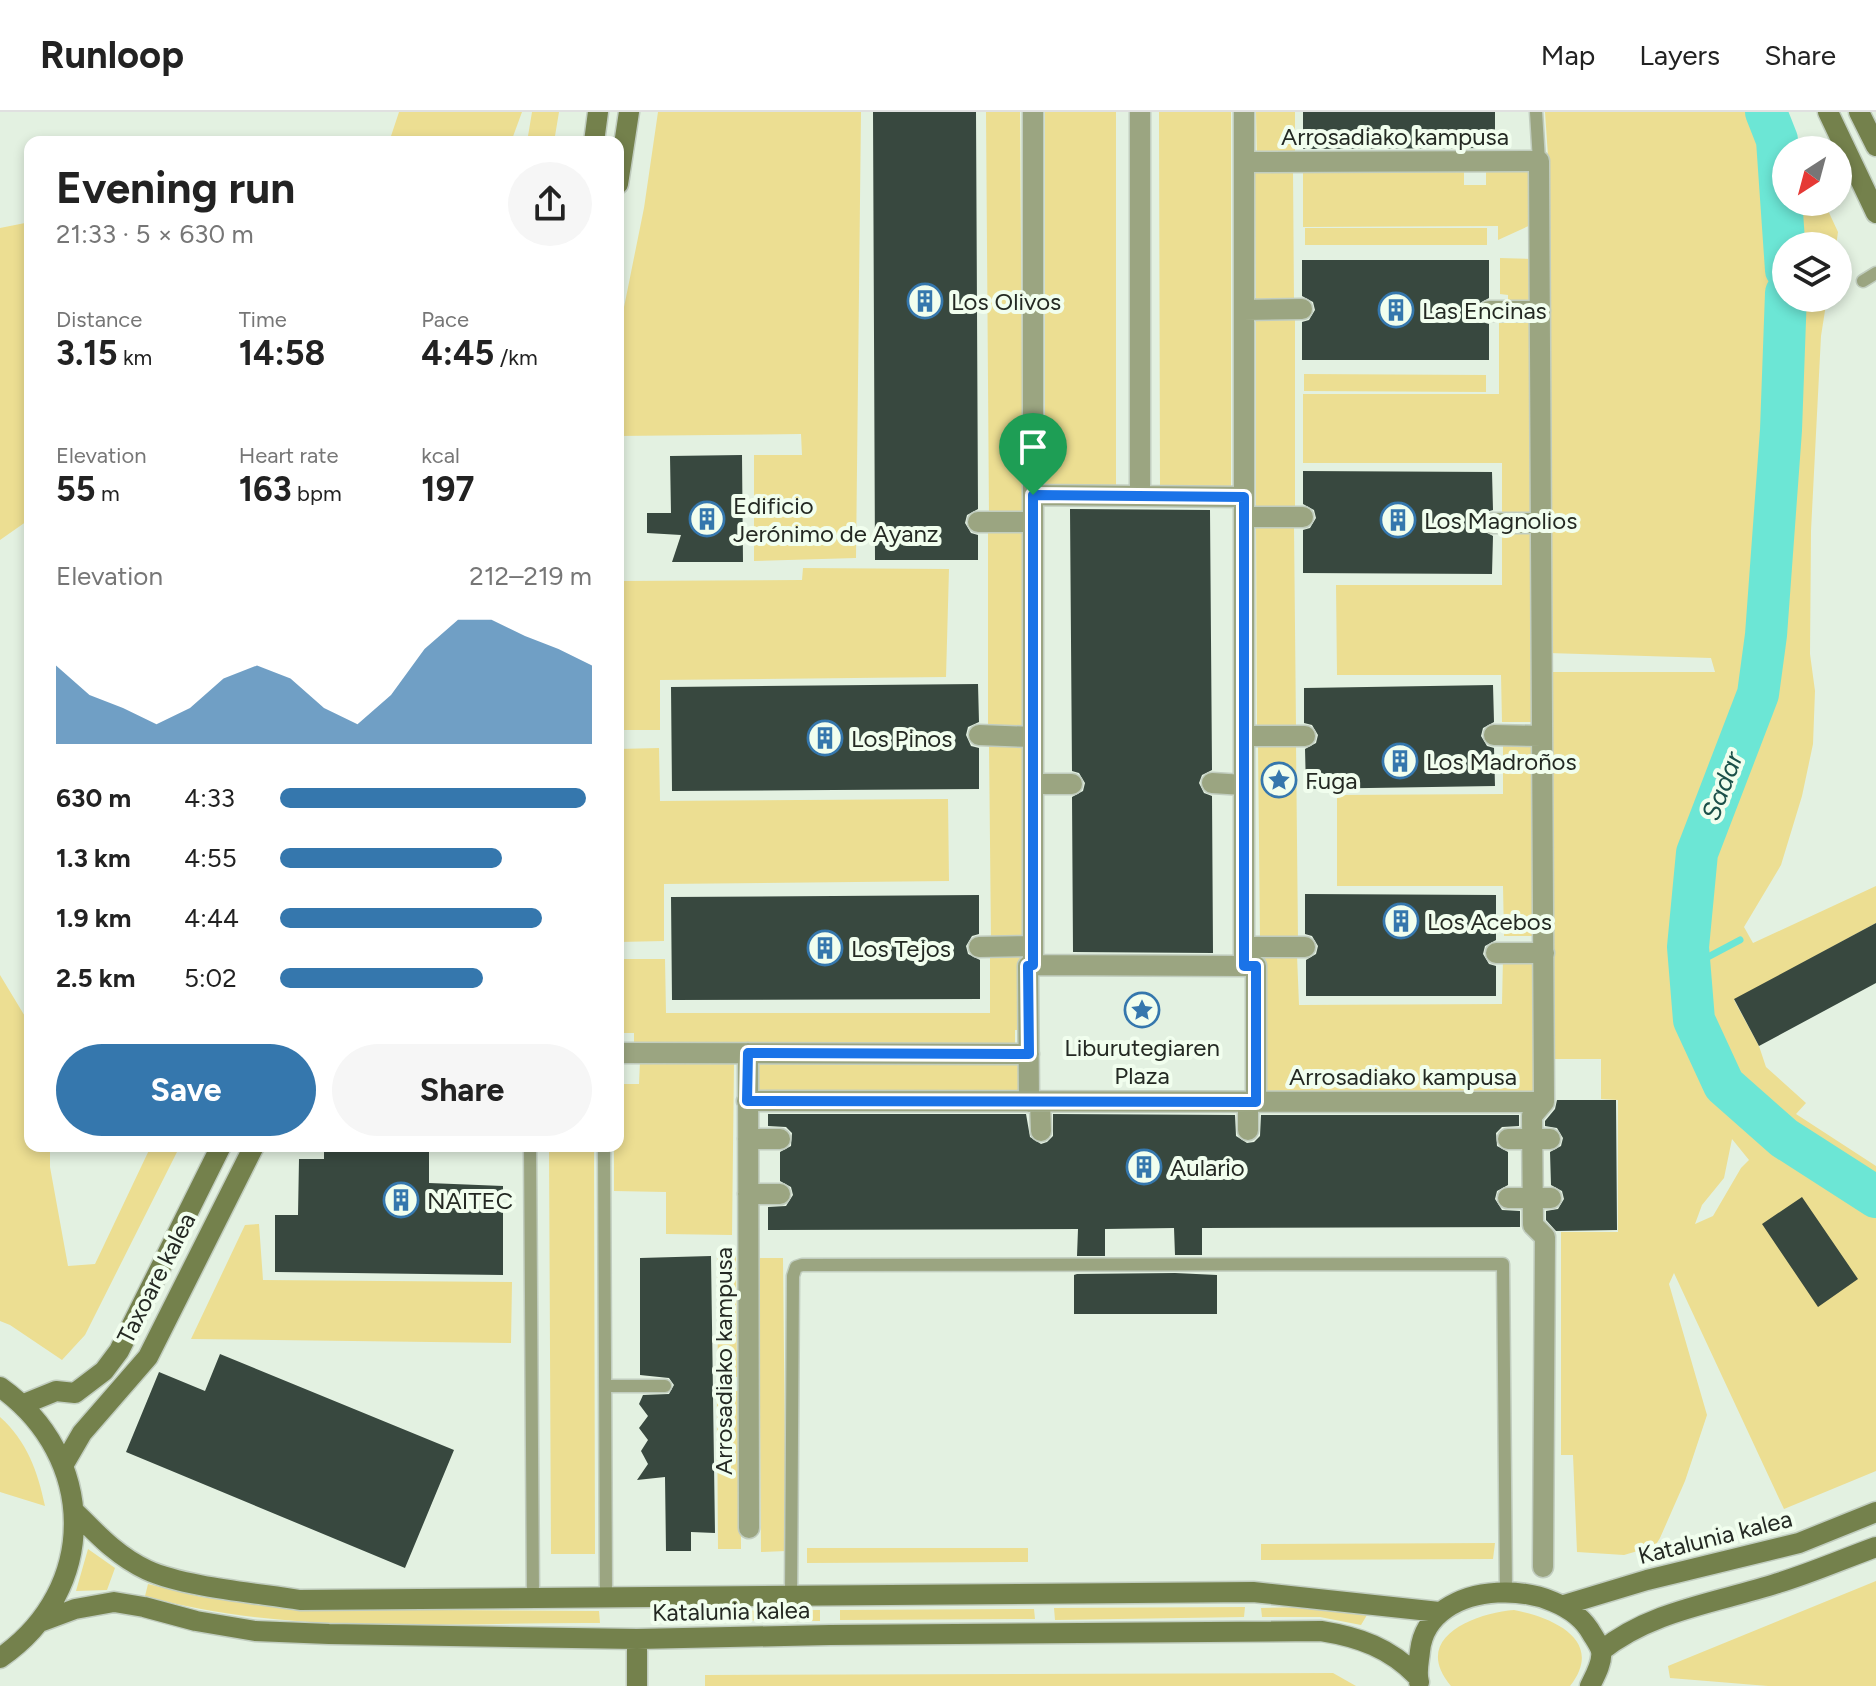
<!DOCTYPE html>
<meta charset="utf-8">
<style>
:root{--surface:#fff;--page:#f6f6f6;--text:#222;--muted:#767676;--line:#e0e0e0;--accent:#3577ad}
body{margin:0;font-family:Figtree,sans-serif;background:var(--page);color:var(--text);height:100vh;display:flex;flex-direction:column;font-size:30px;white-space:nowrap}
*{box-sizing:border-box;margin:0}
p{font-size:26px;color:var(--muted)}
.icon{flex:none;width:44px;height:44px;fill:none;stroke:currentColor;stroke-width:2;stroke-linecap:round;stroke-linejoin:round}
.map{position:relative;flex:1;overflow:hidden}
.side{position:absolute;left:24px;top:24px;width:600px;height:1016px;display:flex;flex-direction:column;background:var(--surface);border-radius:16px;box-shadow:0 4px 12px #0003}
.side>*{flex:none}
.needle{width:52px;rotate:216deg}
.controls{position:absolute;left:1772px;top:24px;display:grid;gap:16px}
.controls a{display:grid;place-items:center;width:80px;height:80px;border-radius:50%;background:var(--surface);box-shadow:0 4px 12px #0003;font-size:40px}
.pin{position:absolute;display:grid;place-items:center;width:68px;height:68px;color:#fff;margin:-82px -34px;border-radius:50% 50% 50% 0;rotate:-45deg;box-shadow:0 0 8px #0007}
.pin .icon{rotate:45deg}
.round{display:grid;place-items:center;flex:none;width:84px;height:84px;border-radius:42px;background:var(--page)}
.overview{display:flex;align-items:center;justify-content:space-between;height:136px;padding:0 32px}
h1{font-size:44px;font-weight:700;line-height:60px}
.metrics{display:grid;grid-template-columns:repeat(3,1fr);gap:12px;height:136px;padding:8px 32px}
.metrics div{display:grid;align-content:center}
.metrics b{font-size:34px;font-weight:700}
.metrics small{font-size:22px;font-weight:400}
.metrics p{font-size:22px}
.chart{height:224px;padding:16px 32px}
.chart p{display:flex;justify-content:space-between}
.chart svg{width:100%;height:144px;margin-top:8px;fill:var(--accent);opacity:.7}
.cta{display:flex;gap:16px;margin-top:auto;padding:16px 32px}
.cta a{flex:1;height:92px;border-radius:48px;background:var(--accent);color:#fff;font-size:32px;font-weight:700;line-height:92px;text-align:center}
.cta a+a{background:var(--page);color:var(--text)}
ul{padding:0 32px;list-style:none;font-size:26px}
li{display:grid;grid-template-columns:128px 96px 1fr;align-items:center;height:60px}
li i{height:20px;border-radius:10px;background:var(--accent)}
header{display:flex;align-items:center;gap:48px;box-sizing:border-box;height:112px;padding:0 40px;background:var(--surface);border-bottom:2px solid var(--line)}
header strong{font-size:38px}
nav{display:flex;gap:44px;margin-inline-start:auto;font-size:28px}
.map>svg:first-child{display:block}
.green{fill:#ecde92;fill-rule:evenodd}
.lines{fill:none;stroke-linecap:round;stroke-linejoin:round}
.stream{stroke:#6ce6d5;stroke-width:7}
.river{stroke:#6ce6d5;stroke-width:42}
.building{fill:#38483f}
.lane-casing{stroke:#c1cdbf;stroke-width:15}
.street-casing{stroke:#c1cdbf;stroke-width:23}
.secondary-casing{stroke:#c1cdbf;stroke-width:23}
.lane{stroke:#9ba581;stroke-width:12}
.street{stroke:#9ba581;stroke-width:20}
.secondary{stroke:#74814c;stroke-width:20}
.route-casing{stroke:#fff;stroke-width:16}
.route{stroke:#1a73e8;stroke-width:10}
.labels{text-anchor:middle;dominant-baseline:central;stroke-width:8;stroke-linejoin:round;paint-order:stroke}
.street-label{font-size:24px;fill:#242923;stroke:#f1feee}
.poi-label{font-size:24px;fill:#242923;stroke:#f1feee;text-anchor:start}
.water-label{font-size:26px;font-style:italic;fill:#1b5049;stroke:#f1feee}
</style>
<header>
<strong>Runloop</strong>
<nav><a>Map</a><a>Layers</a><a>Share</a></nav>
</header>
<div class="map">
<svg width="1876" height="1574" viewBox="0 0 1876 1574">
<rect width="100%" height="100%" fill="#e3f1e1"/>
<path class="green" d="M399 0H522L511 30H389Z
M532 0H559L554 30H527Z
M658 0H861L856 446 754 449V343H802L801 322 618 324V225L644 96Z
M986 0H1020L1023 405H989Z
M1045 0H1116V374H1045Z
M1159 0H1231V375L1160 374Z
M1256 0H1295V47H1257Z
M1545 0H1782L1800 38H1786V90H1824L1838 120 1836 134H1786V186H1827L1821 224 1811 419 1810 542 1815 579 1813 632 1802 684 1781 753 1744 815 1753 831 1876 774V811L1734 888 1759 934 1766 955 1806 991 1796 1002 1876 1054V1359L1784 1397 1674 1161 1669 1172 1707 1303 1685 1369 1660 1426 1655 1434 1624 1443 1577 1440 1573 1343H1561V1120H1618V988L1601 987V947H1551L1549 560H1715L1711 546 1548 541V44ZM1732 1027 1749 1048 1741 1056 1713 1104 1695 1112 1702 1093 1724 1066Z
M1533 58V112L1498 128V114L1303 115V59H1464V73H1486V59Z
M1255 59H1293L1294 191H1256Z
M30 110V407L0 428V116Z
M1305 116H1487V133H1305Z
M1500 146 1534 147 1533 191H1508V183L1500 182Z
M1256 206H1295V397H1256Z
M1499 211H1533V402H1502V351H1303V282H1499Z
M1304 262 1486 263V280L1304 279Z
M1256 414H1294L1296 616H1257Z
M988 418H1023V616H988Z
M1502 418H1536L1537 610H1502L1501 563H1337L1336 473H1502Z
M618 451 620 469 802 468 803 456 949 457 946 565 660 568V618H618Z
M1503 629H1535L1536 824H1504L1503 774H1337V683L1503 682Z
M1258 630H1296L1298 828H1260Z
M989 633H1022L1024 828 991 829Z
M659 636 660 689 948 687 949 769 664 772V829L618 830V637Z
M990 840H1024V918H1015V936H634V921H618V847H665L666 901H990Z
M1297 843 1299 893 1502 892 1503 846 1536 845 1537 985 1261 986 1260 844Z
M0 863 26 906 30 917V1034H50V1055L68 1154 95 1152 151 1034H180L85 1223 62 1248 10 1213 0 1209Z
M756 947H1020V981L756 982Z
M640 949 734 950 732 1123 666 1122V1080L614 1079V1034H618V972H639Z
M549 1034H594L595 1442H551Z
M259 1112 263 1168 512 1170 511 1231 191 1227 245 1113Z
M717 1144H736L737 1265H718Z
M759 1146H783L786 1439 761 1440Z
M717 1279H740L741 1437H718Z
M0 1305C27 1329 38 1360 45 1394L0 1380Z
M1495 1431 1493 1447 1261 1448V1432Z
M807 1436H1028V1450L807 1451Z
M88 1437 115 1456 107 1478 76 1479Z
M1876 1469V1574H1768L1670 1566 1668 1554Z
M148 1472 201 1485 297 1497 599 1499 600 1511C450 1510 290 1525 145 1484Z
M1245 1495 1244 1505 1055 1508 1054 1496Z
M1309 1495 1367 1503 1361 1513 1320 1505H1262L1261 1496Z
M1034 1497 1035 1507 840 1508V1498Z
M820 1498V1509L689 1508 683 1503 686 1499Z
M1514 1498C1552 1505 1606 1528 1570 1574H1451C1410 1526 1475 1501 1514 1498Z
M1333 1561 1356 1574H705V1563Z"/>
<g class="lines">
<path class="stream" d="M1689 855 1740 828"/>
<path class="river" d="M1766 0 1777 28 1786 158
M1786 181 1781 318 1766 523 1758 582 1697 741 1688 835 1694 908 1724 973 1784 1026 1876 1085"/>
</g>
<path class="building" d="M873 0H976L978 397 967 403 965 411 971 421 978 423V448H875Z
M1303 0H1495V36L1303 37Z
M1302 148H1489V186L1478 192 1476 200 1482 210 1489 212V248H1302V210L1309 208 1315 198 1313 190 1302 184Z
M742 343 743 450H672L681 423 647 421V401H671L670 344Z
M1303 359 1492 360 1493 398 1486 400 1480 410 1482 418 1493 424 1492 462 1303 461V418L1310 416 1316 406 1314 398 1303 392Z
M1070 397 1210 398 1212 658 1202 663 1199 671 1204 681 1212 684 1213 841 1073 840 1072 685 1083 679 1085 671 1079 661 1072 659Z
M978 572 979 610 968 615 966 623 971 634 979 636V677L672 679 671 575Z
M1493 573 1494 610 1483 616 1481 624 1487 634 1494 636 1495 674 1306 677 1305 637 1316 631 1318 623 1312 613 1304 611V576Z
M1305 782 1496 783V828L1485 834 1483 842 1489 852 1496 854V884H1306V848L1316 842 1318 834 1312 824 1305 822Z
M979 783V822L972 824 966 834 968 842 980 848V887L672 888 671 785Z
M1876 811V871L1759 934 1734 887Z
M1557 988H1616L1617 1118 1556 1119 1546 1108V1099L1558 1097 1564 1087 1562 1079 1551 1073 1550 1040 1561 1034 1563 1026 1557 1016 1545 1014V1009L1555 997Z
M768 1002H1026L1030 1025 1041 1032 1047 1030 1053 1024V1002L1235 1003 1236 1024 1247 1031 1254 1030 1260 1024 1261 1003H1519V1014L1502 1015 1496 1021 1497 1034 1508 1040V1073L1497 1079 1495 1087 1502 1098 1520 1099V1115L1202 1116V1143H1175L1174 1116 1105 1117V1144H1077L1078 1117 768 1118V1095L786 1094 793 1083 791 1075 780 1069V1040L791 1034 792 1021 786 1015 768 1014Z
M324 1034H429V1071L503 1074V1163L275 1160V1103H298L299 1047H324Z
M1802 1085 1858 1167 1818 1195 1762 1112Z
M711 1144 715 1421 691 1420V1439H666L665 1365 637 1368 648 1352 641 1339 648 1328 639 1316 648 1304 639 1292 643 1283 669 1282 674 1273 669 1266 640 1263V1146Z
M1175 1161 1217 1163V1202H1074V1163L1077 1162Z
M220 1242 454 1338 405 1456 126 1340 159 1260 205 1279Z"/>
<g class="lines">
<g class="lane-casing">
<path id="lane" d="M1536 0 1539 49
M1863 169 1876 161
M530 1034 533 1484
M604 1034 606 1484
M605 1274H665
M791 1484 793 1164 796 1155 802 1153 1503 1152 1506 1480"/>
</g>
<g class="street-casing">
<path id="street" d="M1244 0V854H1256V990
M1244 50 1539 49 1544 990
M1244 198 1302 197
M1489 199H1540
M1033 383 1244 385
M1140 383V0
M1245 405H1303
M978 410H1033
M1493 411H1541
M979 623 1033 625
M1494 623 1542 624
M1244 624H1305
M1212 671 1244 673
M1033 672H1072
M979 835 1033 834
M1244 835H1305
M1496 841H1544
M1033 853 1244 854
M618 941 1029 942
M748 941 749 1416
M747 989 1544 990
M1029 990 1028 854 1033 853V0
M1040 990 1041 1019
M1248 990V1018
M748 1027H780
M1508 1027H1550
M748 1082H780
M1508 1086H1551
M1543 1455 1545 1125 1533 1113 1532 1004 1544 990"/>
</g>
<g class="secondary-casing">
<path id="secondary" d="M1828 0 1876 101
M1859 0 1876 34
M594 30 598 0
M618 72 629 0
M0 1275C97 1344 100 1477 0 1546
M24 1292 56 1279 75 1281 104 1259 119 1239 221 1034
M64 1352 82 1321 148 1245 254 1034
M74 1399C97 1422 117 1444 147 1458 184 1475 257 1481 300 1488L1253 1480 1439 1500
M1564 1493 1647 1468 1799 1431 1876 1400
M40 1510 75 1497 114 1490 144 1495 196 1509 255 1519 329 1522 637 1527 830 1523 1321 1519C1359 1525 1390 1536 1417 1564
M1601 1539C1652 1498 1717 1491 1778 1471 1811 1461 1843 1447 1876 1435
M1419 1570C1416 1560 1419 1550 1420 1539 1428 1464 1561 1464 1592 1522 1595 1527 1600 1534 1601 1539 1603 1550 1595 1564 1590 1574
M637 1574V1527"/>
</g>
<use href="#lane" class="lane"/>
<use href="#street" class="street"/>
<use href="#secondary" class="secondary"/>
</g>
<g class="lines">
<g class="route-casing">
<path id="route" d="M1033 383 1244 385V854H1256V990L747 989 748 941 1029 942 1028 854 1033 853Z"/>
</g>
<use href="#route" class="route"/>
</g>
<defs>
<g id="building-ring" transform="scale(1.8)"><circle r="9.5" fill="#f1feee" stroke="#3577ad" stroke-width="1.5"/><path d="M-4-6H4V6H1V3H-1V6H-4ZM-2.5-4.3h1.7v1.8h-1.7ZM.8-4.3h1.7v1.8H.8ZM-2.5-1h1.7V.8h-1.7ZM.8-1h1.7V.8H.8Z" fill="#3577ad"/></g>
<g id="sight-ring" transform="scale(1.8)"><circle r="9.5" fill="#f1feee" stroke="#3577ad" stroke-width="1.5"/><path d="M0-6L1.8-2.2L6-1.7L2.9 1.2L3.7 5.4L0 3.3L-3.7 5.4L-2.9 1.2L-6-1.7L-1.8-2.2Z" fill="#3577ad"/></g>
</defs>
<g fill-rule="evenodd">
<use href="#building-ring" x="925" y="189"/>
<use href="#building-ring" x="1396" y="198"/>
<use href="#building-ring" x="707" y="407"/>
<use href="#building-ring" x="1398" y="408"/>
<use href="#building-ring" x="825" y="626"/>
<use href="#building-ring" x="1400" y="649"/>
<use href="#sight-ring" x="1279" y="668"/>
<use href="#building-ring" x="1401" y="809"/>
<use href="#building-ring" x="825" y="836"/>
<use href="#sight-ring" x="1142" y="898"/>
<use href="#building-ring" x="1144" y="1055"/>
<use href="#building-ring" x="401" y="1088"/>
</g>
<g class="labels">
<g class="street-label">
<text x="1395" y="24">Arrosadiako kampusa</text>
<text x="1403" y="964">Arrosadiako kampusa</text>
<text transform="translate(156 1166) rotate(-63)">Taxoare kalea</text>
<text transform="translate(723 1249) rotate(-90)">Arrosadiako kampusa</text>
<text transform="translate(1715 1425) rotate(-14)">Katalunia kalea</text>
<text transform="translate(731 1499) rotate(-1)">Katalunia kalea</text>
</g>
<g class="poi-label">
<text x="951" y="189">Los Olivos</text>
<text x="1422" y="198">Las Encinas</text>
<text x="733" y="393">Edificio<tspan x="733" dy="28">Jerónimo de Ayanz</tspan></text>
<text x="1424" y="408">Los Magnolios</text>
<text x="851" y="626">Los Pinos</text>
<text x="1426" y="649">Los Madroños</text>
<text x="1305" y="668">Fuga</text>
<text x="1427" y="809">Los Acebos</text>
<text x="851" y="836">Los Tejos</text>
<text x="1142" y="935" text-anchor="middle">Liburutegiaren<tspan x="1142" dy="28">Plaza</tspan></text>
<text x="1170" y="1055">Aulario</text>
<text x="427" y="1088">NAITEC</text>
</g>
<g class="water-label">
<text transform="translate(1722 674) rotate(-69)">Sadar</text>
</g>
</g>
</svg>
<div class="controls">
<a><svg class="needle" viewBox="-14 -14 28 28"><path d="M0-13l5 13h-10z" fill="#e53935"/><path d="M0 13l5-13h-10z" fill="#767676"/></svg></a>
<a><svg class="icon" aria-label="layers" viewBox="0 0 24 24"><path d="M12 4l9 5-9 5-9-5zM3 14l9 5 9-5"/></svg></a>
</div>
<div class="pin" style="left:1033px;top:383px;background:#1e9e55"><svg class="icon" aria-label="arrive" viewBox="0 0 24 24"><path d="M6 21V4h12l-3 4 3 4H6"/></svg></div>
<section class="side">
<div class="overview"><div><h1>Evening run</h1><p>21:33 · 5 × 630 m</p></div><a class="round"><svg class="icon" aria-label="share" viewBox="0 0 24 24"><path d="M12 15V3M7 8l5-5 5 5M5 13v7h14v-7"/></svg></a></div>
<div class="metrics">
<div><p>Distance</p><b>3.15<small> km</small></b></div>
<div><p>Time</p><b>14:58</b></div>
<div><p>Pace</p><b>4:45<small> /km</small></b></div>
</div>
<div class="metrics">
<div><p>Elevation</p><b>55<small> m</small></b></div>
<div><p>Heart rate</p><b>163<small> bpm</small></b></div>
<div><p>kcal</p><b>197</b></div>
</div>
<div class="chart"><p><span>Elevation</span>212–219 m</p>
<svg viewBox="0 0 160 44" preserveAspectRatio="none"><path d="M0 44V20L10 29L20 33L30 38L40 33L50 24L60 20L70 24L80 33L90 38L100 29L110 15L120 6L130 6L140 11L150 15L160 20V44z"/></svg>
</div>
<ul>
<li><b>630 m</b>4:33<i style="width:98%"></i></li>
<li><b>1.3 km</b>4:55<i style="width:71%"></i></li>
<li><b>1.9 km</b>4:44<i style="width:84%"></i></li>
<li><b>2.5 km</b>5:02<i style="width:65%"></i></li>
</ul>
<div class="cta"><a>Save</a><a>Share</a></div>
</section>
</div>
